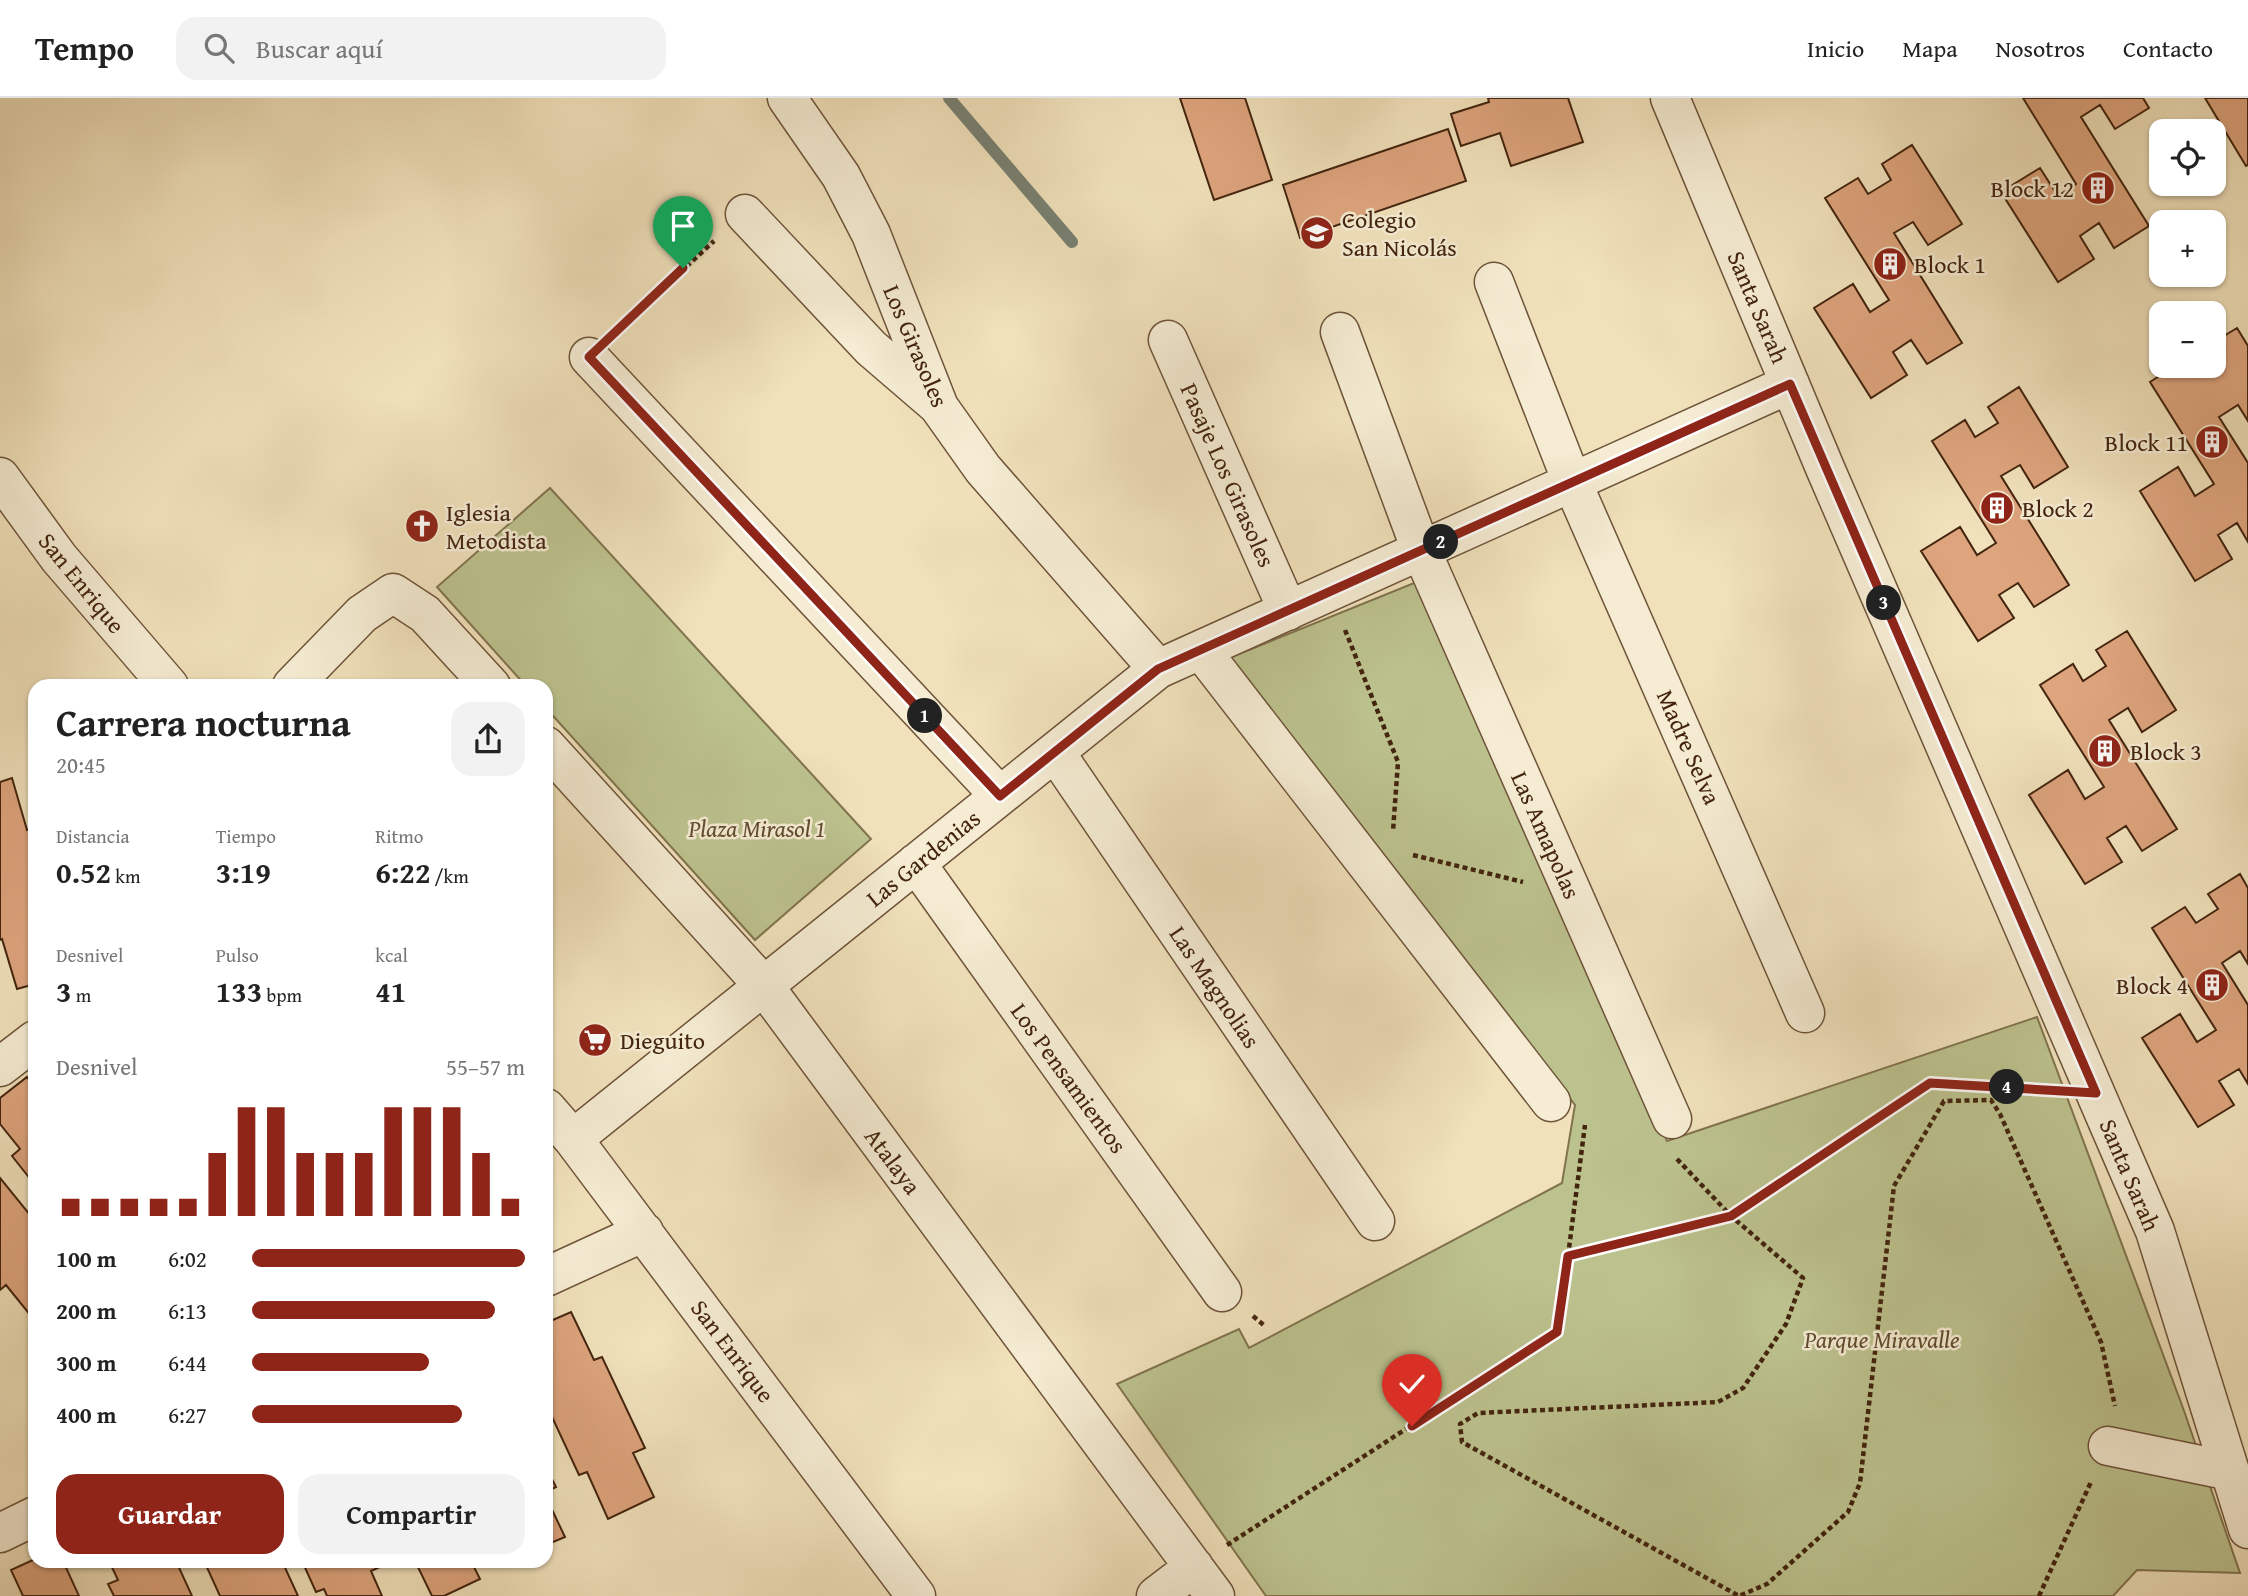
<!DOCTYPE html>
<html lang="es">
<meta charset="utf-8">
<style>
:root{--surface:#fff;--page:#f2f2f2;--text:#222;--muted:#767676;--line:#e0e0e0;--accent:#8f2418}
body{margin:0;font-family:"Gentium Book Plus",serif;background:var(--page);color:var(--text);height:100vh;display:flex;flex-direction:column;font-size:26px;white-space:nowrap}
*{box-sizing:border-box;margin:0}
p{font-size:23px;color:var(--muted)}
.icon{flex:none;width:38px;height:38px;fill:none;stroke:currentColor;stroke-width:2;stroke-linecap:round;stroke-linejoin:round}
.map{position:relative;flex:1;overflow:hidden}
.details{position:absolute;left:28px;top:581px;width:525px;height:889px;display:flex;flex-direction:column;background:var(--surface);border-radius:21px;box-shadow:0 2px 5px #0004}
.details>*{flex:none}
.buttons{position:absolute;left:2149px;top:21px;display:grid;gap:14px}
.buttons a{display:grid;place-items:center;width:77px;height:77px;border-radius:14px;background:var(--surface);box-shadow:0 2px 5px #0004;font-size:35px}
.pin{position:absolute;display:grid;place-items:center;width:60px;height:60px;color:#fff;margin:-72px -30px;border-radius:50% 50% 50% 0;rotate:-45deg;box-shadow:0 0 7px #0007}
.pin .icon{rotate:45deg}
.km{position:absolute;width:35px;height:35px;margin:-18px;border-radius:50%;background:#222;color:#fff;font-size:19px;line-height:35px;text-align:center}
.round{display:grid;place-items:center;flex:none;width:74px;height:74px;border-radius:21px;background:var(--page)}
.head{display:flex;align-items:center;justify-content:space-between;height:119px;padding:0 28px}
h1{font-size:38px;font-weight:700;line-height:52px}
.metrics{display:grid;grid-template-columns:repeat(3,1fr);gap:10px;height:119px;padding:7px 28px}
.metrics div{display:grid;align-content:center}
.metrics b{font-size:30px;font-weight:700}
.metrics small{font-size:19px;font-weight:400}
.metrics p{font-size:19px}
.chart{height:196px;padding:14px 28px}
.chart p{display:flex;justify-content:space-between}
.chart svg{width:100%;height:126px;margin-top:7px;stroke:var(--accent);stroke-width:6}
.action{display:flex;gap:14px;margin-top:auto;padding:14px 28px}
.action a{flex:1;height:80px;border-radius:21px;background:var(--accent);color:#fff;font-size:28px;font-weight:700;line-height:80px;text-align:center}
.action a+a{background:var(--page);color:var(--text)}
ul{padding:0 28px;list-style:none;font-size:23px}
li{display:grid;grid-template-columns:112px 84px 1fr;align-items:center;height:52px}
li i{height:18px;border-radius:9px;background:var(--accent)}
header{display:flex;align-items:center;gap:42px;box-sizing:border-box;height:98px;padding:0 35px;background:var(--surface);border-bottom:2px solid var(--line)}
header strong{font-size:33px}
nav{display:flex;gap:38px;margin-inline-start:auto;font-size:24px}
.search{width:490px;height:63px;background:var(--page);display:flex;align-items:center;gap:18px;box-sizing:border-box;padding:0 24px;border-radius:21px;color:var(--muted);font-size:26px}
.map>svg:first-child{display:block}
.green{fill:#bcc28e;stroke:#80734e;stroke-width:2}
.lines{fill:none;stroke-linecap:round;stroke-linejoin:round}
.stream{stroke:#778072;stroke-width:12}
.building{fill:#dda47d;stroke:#43240e;stroke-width:2}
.minor-casing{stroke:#6e5339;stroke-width:41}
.path{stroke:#43240e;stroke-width:4.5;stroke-dasharray:5 3.5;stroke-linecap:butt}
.minor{stroke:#f5ecd3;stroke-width:38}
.route-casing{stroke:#fff;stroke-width:14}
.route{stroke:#8f2418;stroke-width:9}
.labels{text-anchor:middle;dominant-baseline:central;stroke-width:5;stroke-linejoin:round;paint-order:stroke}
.poi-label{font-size:24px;fill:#43240e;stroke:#f5ecd3;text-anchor:start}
.street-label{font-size:24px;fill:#43240e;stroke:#f5ecd3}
.park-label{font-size:24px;font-style:italic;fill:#614c2e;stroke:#f5ecd3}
</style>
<header>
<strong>Tempo</strong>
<div class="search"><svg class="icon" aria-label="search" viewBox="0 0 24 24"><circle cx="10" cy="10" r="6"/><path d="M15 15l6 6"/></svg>Buscar aquí</div>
<nav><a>Inicio</a><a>Mapa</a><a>Nosotros</a><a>Contacto</a></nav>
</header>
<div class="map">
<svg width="2248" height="1498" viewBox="0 0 2248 1498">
<rect width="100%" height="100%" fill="#f0e1bb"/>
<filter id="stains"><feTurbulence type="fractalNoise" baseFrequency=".00286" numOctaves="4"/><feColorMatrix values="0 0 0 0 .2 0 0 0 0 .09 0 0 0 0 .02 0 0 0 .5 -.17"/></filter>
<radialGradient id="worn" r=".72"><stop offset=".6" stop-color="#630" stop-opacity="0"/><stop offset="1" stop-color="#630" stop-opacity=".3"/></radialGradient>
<path class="green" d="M550 390 871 741 755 842 546 610V588H526L437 489Z
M1419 483 1667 1043 2037 919 2183 1310 2240 1475 2137 1472 2113 1498H1266L1117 1286 1239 1231 1249 1250 1562 1085 1575 1007 1229 560Z"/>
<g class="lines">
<path class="stream" d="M949 0 1072 144"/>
</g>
<path class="building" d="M1180 0H1245L1272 82 1214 102Z
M1488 0H1568L1583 44 1511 68 1500 35 1461 48 1451 16 1489 4Z
M2023 0H2143L2149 10 2115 31 2100 7 2081 19 2149 128 2114 150 2099 125 2080 138 2094 161 2058 184 2001 94 2040 70 2058 98 2076 86Z
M2205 0H2248V67L2246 68Z
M1448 31 1466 83 1300 140 1283 87Z
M1912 47 1962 126 1928 147 1913 124 1894 135 1962 245 1927 266 1911 242 1893 254 1907 277 1871 300 1814 210 1853 186 1870 214 1889 202 1825 100 1858 80 1868 96 1891 82 1882 66Z
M2237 230 2248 248V323L2238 307 2219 319 2248 365V444L2237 425 2218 437 2232 461 2195 483 2140 393 2178 369 2195 398 2214 386 2150 284 2175 268H2186L2193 279 2214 268 2217 265 2214 261V244Z
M2019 289 2068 369 2034 390 2020 367 2001 378 2069 487 2034 509 2018 485 1999 497 2014 520 1978 543 1921 453 1960 429 1977 457 1996 445 1932 343 1965 322 1975 339 1998 325 1988 309Z
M2127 533 2176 612 2142 634 2128 610 2109 622 2177 731 2142 753 2126 728 2107 740 2122 764 2085 786 2029 697 2068 672 2085 701 2104 689 2040 587 2073 566 2083 583 2106 568 2096 552Z
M12 680 27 732 35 730V886L17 891 2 841 0 842V684Z
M2240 776 2248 790V866L2240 853 2222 865 2248 907V986L2239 971 2219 983 2234 1007 2198 1029 2142 940 2180 916 2197 944 2216 932 2152 830 2185 809 2196 825 2218 811 2208 796Z
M27 979 35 989V1087L12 1058 20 1051 0 1026V1000Z
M0 1080 35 1123V1223L6 1187 0 1192Z
M571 1214 594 1262 602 1259 645 1350 633 1355 654 1399 608 1421 587 1374 579 1377 546 1306V1225Z
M546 1369 556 1389 546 1394Z
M546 1399 565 1439 546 1447Z
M35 1461 63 1463 79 1498H23L11 1472Z
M109 1463H176L192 1498H114L108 1486 118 1482Z
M204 1463H282L298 1498H220Z
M302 1463H380L382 1468 371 1473 382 1498H327L324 1491 316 1494Z
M415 1463H471L480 1481 444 1498H432Z"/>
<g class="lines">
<g class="minor-casing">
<path id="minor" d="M787 0 841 78 871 136 939 309 983 371 1158 571
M1670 0 1825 370 2155 1133 2248 1431
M745 116 871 250 935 305
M1494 184 1572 384 1805 915
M1340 234 1421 452 1672 1021
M1168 242 1288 513
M589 259 1000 698
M0 379 59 460 169 588
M1201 552 1551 1004
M292 588 362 516 393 495 425 516 491 588
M546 648 764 888 1215 1498
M1055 654 1375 1123
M916 765 1222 1194
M0 969 35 942
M546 1010 573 1041 916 1498
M573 1041 1158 571 1790 286
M546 1179 644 1134
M2108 1348 2230 1373
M0 1435 35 1418
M1156 1498 1194 1469"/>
</g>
<path class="path" d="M618 232 714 143
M1345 532 1398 664 1393 733
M1413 757 1523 784
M1677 1061 1731 1118 1803 1180 1786 1226 1743 1290 1718 1304 1478 1315 1460 1326 1462 1344 1739 1498 1767 1486 1848 1414 1860 1385 1894 1088 1944 1003 1991 1002 2000 1016 2101 1244 2115 1308
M1568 1158 1585 1027
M1253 1218 1266 1229
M1227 1447 1557 1233 1568 1158 1731 1118 1930 985 2049 992
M2039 1498 2091 1384"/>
<use href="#minor" class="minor"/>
</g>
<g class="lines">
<g class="route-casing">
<path id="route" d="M683 170 589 259 1000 698 1158 571 1790 286 2096 995 1930 985 1731 1118 1568 1158 1557 1234 1412 1328"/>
</g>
<use href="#route" class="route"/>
</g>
<defs>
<g id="building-disc" transform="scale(1.75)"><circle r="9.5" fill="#8f2418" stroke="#f5ecd3"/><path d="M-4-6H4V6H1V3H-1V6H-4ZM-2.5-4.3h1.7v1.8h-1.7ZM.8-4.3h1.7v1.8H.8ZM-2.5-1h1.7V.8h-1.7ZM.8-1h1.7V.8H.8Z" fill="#fff"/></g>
<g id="school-disc" transform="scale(1.75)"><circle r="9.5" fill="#8f2418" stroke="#f5ecd3"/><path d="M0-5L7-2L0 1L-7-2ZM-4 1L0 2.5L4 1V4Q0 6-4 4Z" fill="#fff"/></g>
<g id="church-disc" transform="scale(1.75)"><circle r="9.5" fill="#8f2418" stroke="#f5ecd3"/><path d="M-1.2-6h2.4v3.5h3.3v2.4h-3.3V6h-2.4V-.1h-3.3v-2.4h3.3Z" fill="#fff"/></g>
<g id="supermarket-disc" transform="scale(1.75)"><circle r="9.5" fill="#8f2418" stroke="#f5ecd3"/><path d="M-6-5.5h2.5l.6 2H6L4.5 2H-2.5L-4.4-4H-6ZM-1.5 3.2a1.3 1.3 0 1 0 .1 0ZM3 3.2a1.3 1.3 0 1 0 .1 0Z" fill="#fff"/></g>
</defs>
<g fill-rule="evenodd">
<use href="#building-disc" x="2098" y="90"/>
<use href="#school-disc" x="1317" y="135"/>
<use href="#building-disc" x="1890" y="166"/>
<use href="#building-disc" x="2212" y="344"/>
<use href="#building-disc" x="1997" y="410"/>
<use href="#church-disc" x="422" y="428"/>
<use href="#building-disc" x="2105" y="653"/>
<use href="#building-disc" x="2212" y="887"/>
<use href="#supermarket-disc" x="595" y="942"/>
</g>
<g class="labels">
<g class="poi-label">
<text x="2074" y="90" text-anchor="end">Block 12</text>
<text x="1342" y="121">Colegio<tspan x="1342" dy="28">San Nicolás</tspan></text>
<text x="1914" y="166">Block 1</text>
<text x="2188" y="344" text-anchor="end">Block 11</text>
<text x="2022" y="410">Block 2</text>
<text x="446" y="414">Iglesia<tspan x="446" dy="28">Metodista</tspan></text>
<text x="2130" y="653">Block 3</text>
<text x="2188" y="887" text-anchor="end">Block 4</text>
<text x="620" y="942">Dieguito</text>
</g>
<g class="street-label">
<text transform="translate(1758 209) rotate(67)">Santa Sarah</text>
<text transform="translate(916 248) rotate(67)">Los Girasoles</text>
<text transform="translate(1228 377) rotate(66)">Pasaje Los Girasoles</text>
<text transform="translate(82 485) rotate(51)">San Enrique</text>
<text transform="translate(1689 649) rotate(66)">Madre Selva</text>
<text transform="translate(1546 737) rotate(66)">Las Amapolas</text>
<text transform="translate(923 760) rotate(-39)">Las Gardenias</text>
<text transform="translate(1215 889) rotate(56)">Las Magnolias</text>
<text transform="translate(1069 980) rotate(54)">Los Pensamientos</text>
<text transform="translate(893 1063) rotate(53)">Atalaya</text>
<text transform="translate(2130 1077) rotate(67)">Santa Sarah</text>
<text transform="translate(733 1253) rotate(53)">San Enrique</text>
</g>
<g class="park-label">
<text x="757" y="730">Plaza Mirasol 1</text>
<text x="1882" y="1241">Parque Miravalle</text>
</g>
</g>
<rect width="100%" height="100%" filter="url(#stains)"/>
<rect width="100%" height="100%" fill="url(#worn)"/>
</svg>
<div class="buttons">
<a><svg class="icon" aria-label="locate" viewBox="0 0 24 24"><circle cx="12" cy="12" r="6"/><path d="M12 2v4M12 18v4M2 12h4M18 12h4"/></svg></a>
<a>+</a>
<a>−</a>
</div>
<div class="pin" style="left:683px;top:170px;background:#1e9e55"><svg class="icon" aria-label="arrive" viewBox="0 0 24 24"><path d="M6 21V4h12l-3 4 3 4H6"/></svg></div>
<div class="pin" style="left:1412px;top:1328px;background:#d93025"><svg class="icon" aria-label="check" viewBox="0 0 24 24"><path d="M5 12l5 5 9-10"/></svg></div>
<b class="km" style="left:925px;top:618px">1</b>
<b class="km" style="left:1441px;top:444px">2</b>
<b class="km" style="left:1884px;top:505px">3</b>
<b class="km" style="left:2007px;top:989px">4</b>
<section class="details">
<div class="head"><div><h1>Carrera nocturna</h1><p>20:45</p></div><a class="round"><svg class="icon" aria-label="share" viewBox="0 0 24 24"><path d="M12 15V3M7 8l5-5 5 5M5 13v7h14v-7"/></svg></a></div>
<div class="metrics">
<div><p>Distancia</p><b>0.52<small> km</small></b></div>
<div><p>Tiempo</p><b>3:19</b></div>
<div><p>Ritmo</p><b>6:22<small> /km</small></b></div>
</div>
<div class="metrics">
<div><p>Desnivel</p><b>3<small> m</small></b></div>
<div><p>Pulso</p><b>133<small> bpm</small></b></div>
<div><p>kcal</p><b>41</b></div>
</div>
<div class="chart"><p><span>Desnivel</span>55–57 m</p>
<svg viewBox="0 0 160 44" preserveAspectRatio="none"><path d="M5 44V38M15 44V38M25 44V38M35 44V38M45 44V38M55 44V22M65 44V6M75 44V6M85 44V22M95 44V22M105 44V22M115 44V6M125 44V6M135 44V6M145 44V22M155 44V38"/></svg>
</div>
<ul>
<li><b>100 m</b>6:02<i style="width:100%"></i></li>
<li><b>200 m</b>6:13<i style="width:89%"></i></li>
<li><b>300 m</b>6:44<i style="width:65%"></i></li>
<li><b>400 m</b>6:27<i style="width:77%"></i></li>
</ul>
<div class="action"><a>Guardar</a><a>Compartir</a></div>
</section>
</div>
